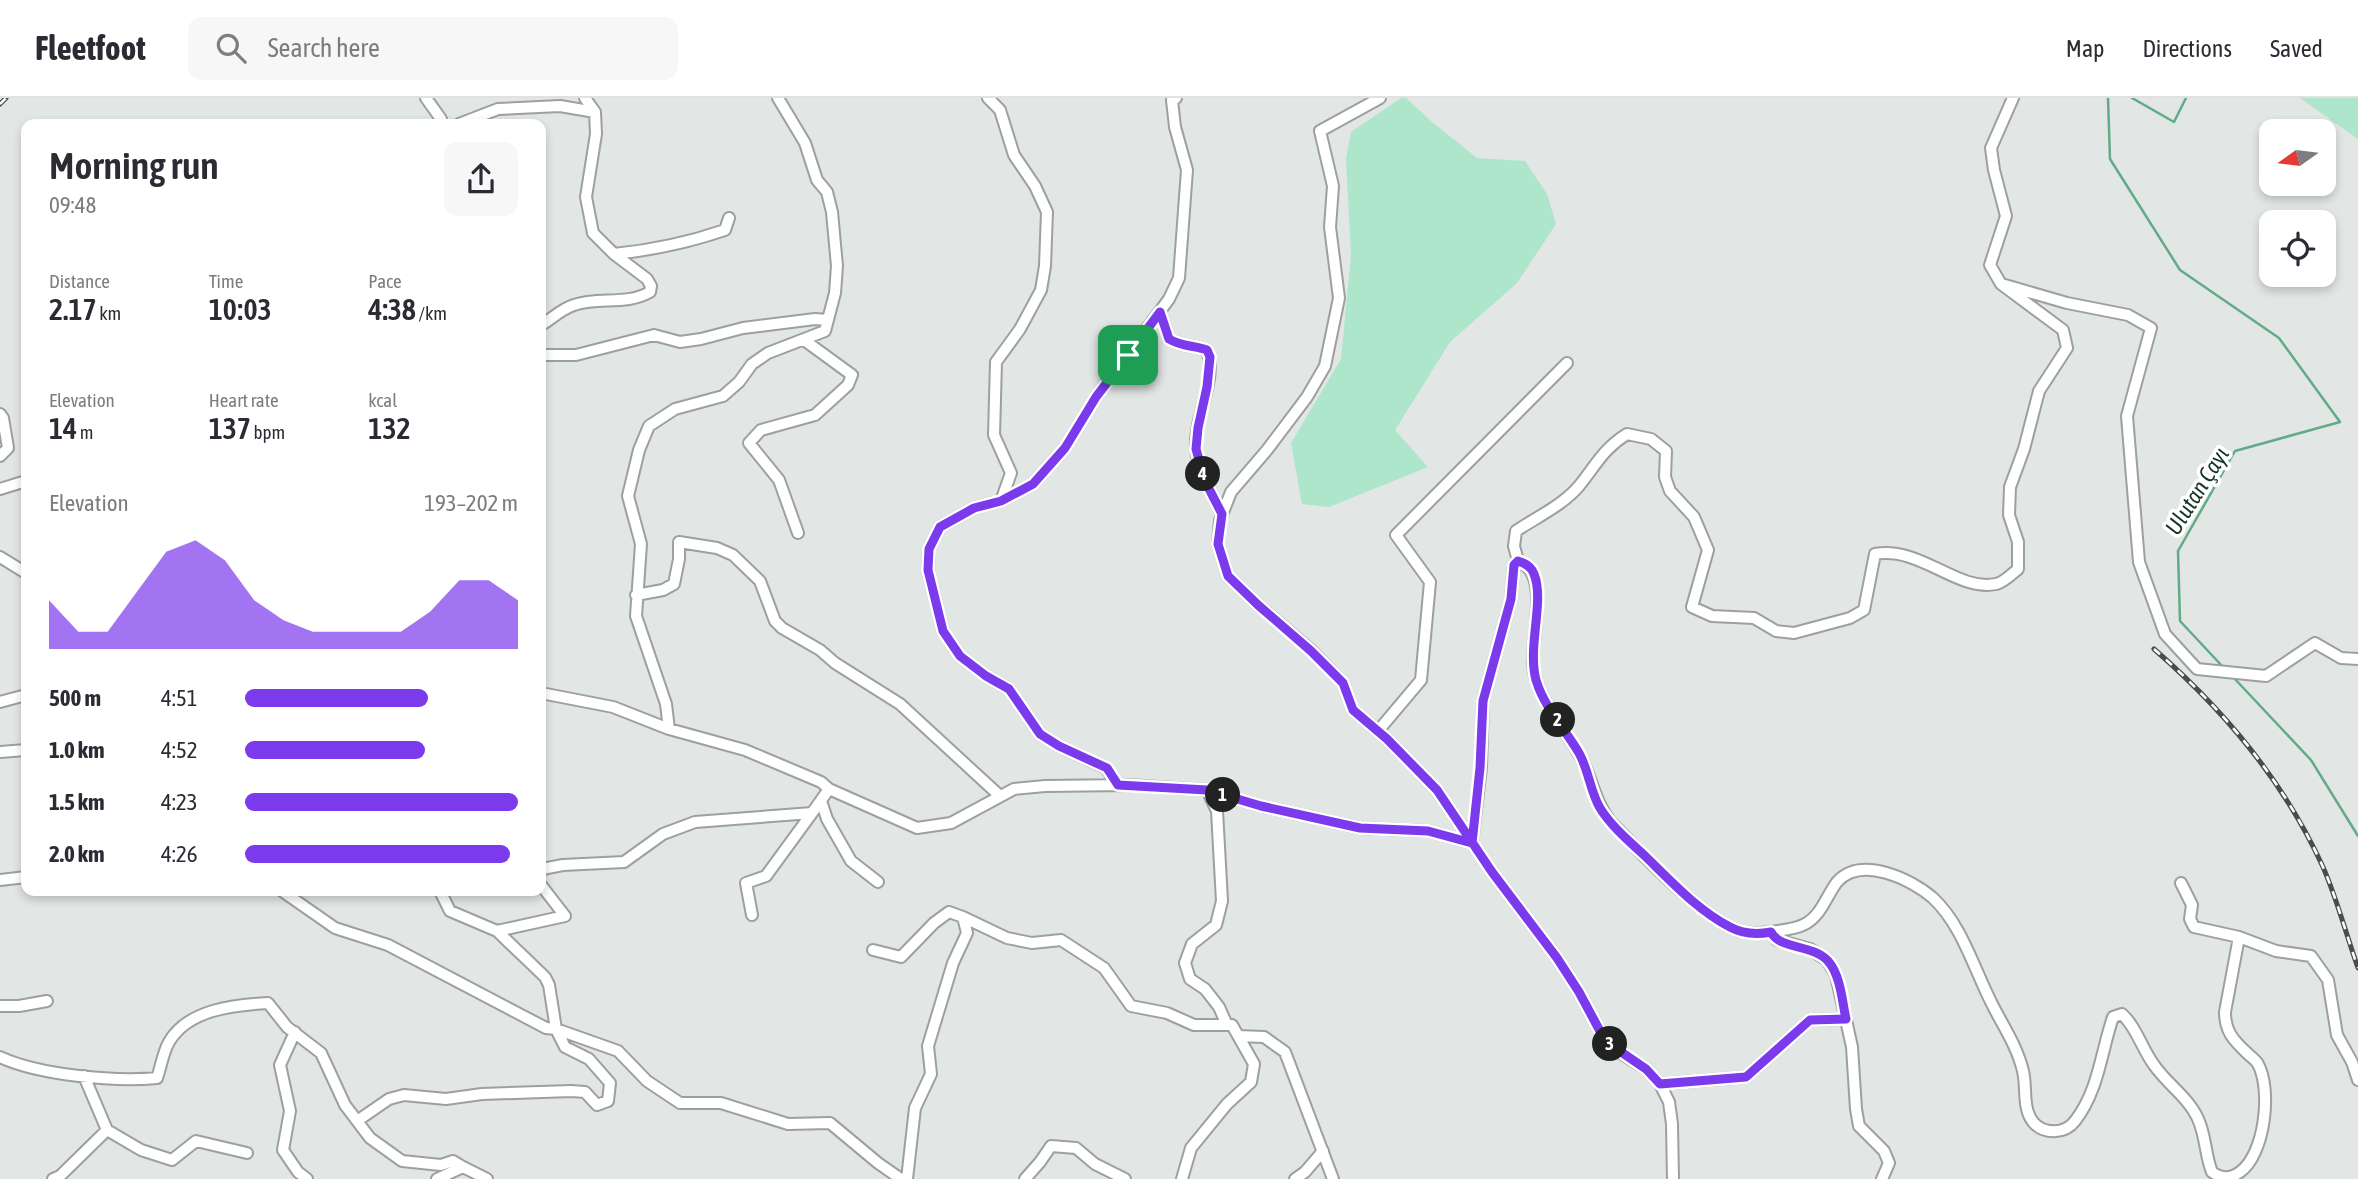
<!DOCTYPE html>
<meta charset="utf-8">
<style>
:root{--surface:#fff;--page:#f7f7f7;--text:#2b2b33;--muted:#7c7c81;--line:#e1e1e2;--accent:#7c3aed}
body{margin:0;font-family:"Asap Condensed",sans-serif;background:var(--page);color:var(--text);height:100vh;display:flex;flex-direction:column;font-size:26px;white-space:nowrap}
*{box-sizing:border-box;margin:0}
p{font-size:23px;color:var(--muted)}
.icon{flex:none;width:38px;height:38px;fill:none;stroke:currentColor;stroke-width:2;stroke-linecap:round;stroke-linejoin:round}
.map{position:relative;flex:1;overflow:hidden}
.sheet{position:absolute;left:21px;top:21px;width:525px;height:777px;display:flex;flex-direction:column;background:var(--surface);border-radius:14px;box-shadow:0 4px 10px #0003}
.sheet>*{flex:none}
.needle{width:46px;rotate:256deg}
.fabs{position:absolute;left:2259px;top:21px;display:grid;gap:14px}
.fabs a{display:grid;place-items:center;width:77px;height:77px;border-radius:14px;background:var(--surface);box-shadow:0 4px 10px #0003;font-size:35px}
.pin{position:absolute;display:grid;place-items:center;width:60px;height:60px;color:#fff;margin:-30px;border-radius:14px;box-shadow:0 4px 10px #0006}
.km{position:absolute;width:35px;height:35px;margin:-18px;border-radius:50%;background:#222;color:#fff;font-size:19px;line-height:35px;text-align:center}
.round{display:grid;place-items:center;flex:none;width:74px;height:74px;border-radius:14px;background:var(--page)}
.headline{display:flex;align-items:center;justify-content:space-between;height:119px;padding:0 28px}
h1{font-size:38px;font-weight:600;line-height:52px}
.figures{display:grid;grid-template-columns:repeat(3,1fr);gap:10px;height:119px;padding:7px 28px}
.figures div{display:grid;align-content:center}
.figures b{font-size:30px;font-weight:600}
.figures small{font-size:19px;font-weight:400}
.figures p{font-size:19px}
.chart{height:196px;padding:14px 28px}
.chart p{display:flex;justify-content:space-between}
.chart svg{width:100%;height:126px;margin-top:7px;fill:var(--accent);opacity:.7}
ul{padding:0 28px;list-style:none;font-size:23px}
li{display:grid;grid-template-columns:112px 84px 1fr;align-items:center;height:52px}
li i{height:18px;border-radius:9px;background:var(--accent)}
header{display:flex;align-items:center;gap:42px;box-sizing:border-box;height:98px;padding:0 35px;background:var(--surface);border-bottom:2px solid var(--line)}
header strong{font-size:33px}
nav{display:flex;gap:38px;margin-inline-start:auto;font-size:24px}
.search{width:490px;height:63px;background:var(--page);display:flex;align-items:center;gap:18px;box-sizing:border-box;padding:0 24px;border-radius:14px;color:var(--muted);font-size:26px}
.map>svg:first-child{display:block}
.green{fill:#ade6ca}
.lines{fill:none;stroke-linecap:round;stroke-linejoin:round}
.stream{stroke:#62ab89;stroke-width:2.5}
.minor-casing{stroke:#9ca09e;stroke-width:14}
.minor{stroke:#fff;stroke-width:10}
.rail-casing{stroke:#4b4d4c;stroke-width:5}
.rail{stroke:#fff;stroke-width:2.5;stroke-dasharray:8;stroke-linecap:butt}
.route-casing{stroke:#fff;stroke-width:14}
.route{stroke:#7c3aed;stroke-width:9}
.labels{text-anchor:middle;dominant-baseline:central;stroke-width:7;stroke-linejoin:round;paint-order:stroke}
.water-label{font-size:23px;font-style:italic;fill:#143627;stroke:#fff}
</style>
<header>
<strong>Fleetfoot</strong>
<div class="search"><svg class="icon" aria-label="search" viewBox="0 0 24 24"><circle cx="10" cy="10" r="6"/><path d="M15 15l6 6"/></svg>Search here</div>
<nav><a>Map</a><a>Directions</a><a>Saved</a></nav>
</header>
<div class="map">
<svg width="2358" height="1081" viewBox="0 0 2358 1081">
<rect width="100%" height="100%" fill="#e2e6e4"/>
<path class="green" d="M1401 0H1406L1432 24 1477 60 1525 63 1547 96 1556 126 1517 185 1450 244 1395 332 1428 369 1329 409 1302 406 1291 345 1341 261 1351 157 1346 61 1351 34Z
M2300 0H2358V41Z"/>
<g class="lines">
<path class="stream" d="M2108 0 2110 61 2180 172 2279 240 2340 324 2235 353 2178 453 2180 523 2223 569
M2132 0 2174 24 2186 0
M2233 579 2311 662 2358 738"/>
<g class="minor-casing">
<path id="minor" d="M426 0 441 21V26
M988 0 1000 12 1014 57 1035 88 1047 114 1045 168 1041 192 1020 231 996 264 994 337 1011 375 1001 403
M1380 0 1320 33 1333 88 1330 129 1339 200 1325 268 1307 299 1267 352 1231 394 1220 422 1218 446 1228 478 1258 507 1312 553 1343 585 1353 612 1387 641 1437 692 1492 774 1557 860 1579 894 1601 935 1621 955 1646 971 1660 986 1669 1004 1672 1026 1673 1081
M459 26 498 11 560 8 595 14
M614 156C654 152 687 145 725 132L729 120
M2005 187 2067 205 2128 217 2151 230 2127 318 2139 464 2165 536 2197 571 2266 578 2315 545 2341 560 2358 561
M1160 214 1169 241C1182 249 1193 247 1207 252 1218 280 1194 319 1196 350 1198 373 1212 396 1222 416
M541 227C552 221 561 211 574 207 599 198 625 208 650 194L651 188 647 181 614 156 593 135 586 99 596 36 595 14 585 0
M541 257H576L654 237 680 244 701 241 743 230 815 221 828 222
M0 316 3 320 8 350 0 358
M0 391 26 383
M798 435 779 382 749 345 761 332 815 317 848 287 852 277 804 242
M0 459 26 475
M1518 463 1514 448 1516 433C1537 419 1563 407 1579 388 1596 367 1603 351 1627 336L1651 341 1666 353 1665 379 1670 393 1694 419 1708 452 1692 509 1712 518 1754 520 1776 533 1794 535 1850 520 1864 512 1875 456C1921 448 1957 494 1996 486 2003 485 2012 476 2018 471V444L2009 417 2010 389 2024 351 2039 293 2067 250 2063 232 2001 186 1990 167 2006 118 1994 72 1991 50 2013 0
M636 497 663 492 674 486 679 461V444L717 450 733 457 760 483 775 523 782 530 820 552 835 565 900 606 1000 698
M541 595 613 609 669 631 745 652 821 684 829 691 917 730 951 725 1014 691 1045 688 1127 687 1207 692 1261 708 1360 730 1428 733 1472 745
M0 604 26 597
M669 631 666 606 636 518 641 446 628 398 639 352 649 328 675 311 723 298 739 284 752 266 768 255 825 233 835 195 837 168 832 114 827 94 817 82 805 45 778 0
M1378 633 1421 582 1430 484 1396 437 1567 265
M0 654 26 652
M1118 687 1106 670 1059 648 1040 636 1009 591 986 578 960 558 943 533 928 472 929 451 940 429 974 410 1001 403 1033 386 1065 350 1096 299 1169 201 1179 180 1187 72 1175 29 1172 2 1176 0
M1207 692 1217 713 1222 803 1216 827 1192 846 1185 865 1190 881 1205 891 1219 909 1227 927
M821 703 827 721 851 763 878 784
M1472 745 1481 670 1483 603 1511 501 1514 467 1518 463C1551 474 1531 539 1533 566 1536 601 1563 627 1579 656 1592 678 1594 703 1610 723 1638 752 1706 825 1743 834 1755 837 1795 832 1805 826 1821 818 1827 797 1837 784 1861 757 1911 781 1933 800 1962 827 1974 871 1992 906 2003 928 2017 948 2023 973 2027 989 2022 1010 2033 1024 2044 1037 2065 1036 2075 1023 2099 992 2101 954 2113 919L2122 916C2137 930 2142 951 2154 967 2167 986 2189 1000 2198 1021 2206 1038 2205 1057 2212 1074 2222 1081 2230 1081 2240 1074 2265 1056 2272 992 2258 966 2256 962 2250 958 2247 955 2233 942 2225 933 2225 914L2239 839
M541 774 542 771 563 767 624 764 663 736 695 724 812 715 829 691
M0 782 26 779
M2181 785 2192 807 2190 821 2194 829 2239 839 2276 853 2311 858 2328 882 2337 937 2352 964 2358 982
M282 793 335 830 388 847 546 930 556 931 618 953 647 983 680 1005H721L788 1026 830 1025 878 1065 901 1081
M752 817 746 785 766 778 812 715
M963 819 1007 840 1032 845 1061 842 1104 870 1131 908 1167 915 1194 927H1232L1254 966 1251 984 1227 1006 1191 1050 1182 1081
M497 833 565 818 541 787
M1771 834 1777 842 1810 851 1827 862 1836 877 1852 949 1856 1011 1859 1028 1884 1053 1889 1065 1882 1081
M873 852 901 859 934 825 949 814 963 819 967 835 953 865 928 948 931 976 915 1010 907 1081
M0 908H19L47 903
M295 934 280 967 290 1013 283 1052 298 1074 307 1081
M1238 938 1264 939 1285 954 1333 1081
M0 959C39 977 114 984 157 980 161 969 163 954 169 944 188 911 235 907 268 905L287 929 321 955 345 1007 370 1040 402 1063 441 1067 453 1063 463 1069 437 1081
M84 978 107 1032 141 1052 172 1062 196 1043 247 1055
M1660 986 1746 979 1810 922 1846 921
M357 1023 389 1001 404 997 446 1001 482 996 571 993 585 994 597 1007 608 1003 610 985 589 961 565 949 556 931 549 887 545 879 497 833 450 813 440 793
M463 1069 487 1081
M53 1081 60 1078 107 1032
M1025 1081 1040 1064 1051 1048 1076 1050 1095 1066 1125 1081
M1295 1081 1305 1074 1323 1053"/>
</g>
<use href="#minor" class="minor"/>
<g class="rail-casing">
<path id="rail" d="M0 6 6 0
M2154 551C2224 612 2284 683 2323 769 2337 801 2346 836 2358 870"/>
</g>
<use href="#rail" class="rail"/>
</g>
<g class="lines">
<g class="route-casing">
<path id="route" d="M1128 257 1096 299 1065 350 1033 386 1001 403 974 410 940 429 929 451 928 472 943 533 960 558 986 578 1009 591 1040 636 1059 648 1107 670 1118 687 1207 692 1261 708 1360 730 1428 733 1472 745 1480 670 1483 603 1511 501 1514 467 1518 463C1525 465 1531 468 1534 476 1545 503 1527 548 1536 582 1544 609 1565 631 1579 655 1589 673 1590 693 1600 710 1611 728 1629 743 1644 757 1670 782 1697 812 1730 829 1743 836 1756 837 1771 834 1780 852 1813 846 1828 863 1841 878 1842 903 1846 921L1810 922 1746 979 1660 986 1646 971 1608 945 1601 935 1579 894 1557 860 1492 774 1437 692 1387 641 1353 612 1343 585 1311 553 1258 507 1228 478 1218 446 1222 416 1205 383 1196 351 1198 330 1207 289 1210 259 1207 252C1193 247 1182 249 1169 241L1160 214 1128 257"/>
</g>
<use href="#route" class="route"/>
</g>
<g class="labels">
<g class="water-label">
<text transform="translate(2197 393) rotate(-58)">Ulutan Çayı</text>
</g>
</g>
</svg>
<div class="fabs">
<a><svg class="needle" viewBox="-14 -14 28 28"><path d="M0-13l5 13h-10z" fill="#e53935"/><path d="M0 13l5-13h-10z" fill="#7c7c81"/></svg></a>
<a><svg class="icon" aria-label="locate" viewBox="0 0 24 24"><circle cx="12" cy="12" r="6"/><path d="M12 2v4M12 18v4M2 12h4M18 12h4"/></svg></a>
</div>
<div class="pin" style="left:1128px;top:257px;background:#1e9e55"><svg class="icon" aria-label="arrive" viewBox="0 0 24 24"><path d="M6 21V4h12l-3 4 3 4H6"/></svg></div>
<b class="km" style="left:1223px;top:697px">1</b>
<b class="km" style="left:1558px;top:622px">2</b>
<b class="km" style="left:1610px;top:946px">3</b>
<b class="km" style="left:1203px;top:376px">4</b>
<section class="sheet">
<div class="headline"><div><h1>Morning run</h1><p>09:48</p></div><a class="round"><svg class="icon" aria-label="share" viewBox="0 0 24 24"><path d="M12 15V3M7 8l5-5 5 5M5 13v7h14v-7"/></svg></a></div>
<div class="figures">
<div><p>Distance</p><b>2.17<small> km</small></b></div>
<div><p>Time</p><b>10:03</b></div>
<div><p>Pace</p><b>4:38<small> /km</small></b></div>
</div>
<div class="figures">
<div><p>Elevation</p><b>14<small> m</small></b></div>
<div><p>Heart rate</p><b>137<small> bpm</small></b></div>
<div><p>kcal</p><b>132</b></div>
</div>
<div class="chart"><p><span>Elevation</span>193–202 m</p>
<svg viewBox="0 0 160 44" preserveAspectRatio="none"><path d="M0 44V27L10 38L20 38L30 24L40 10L50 6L60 13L70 27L80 34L90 38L100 38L110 38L120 38L130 31L140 20L150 20L160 27V44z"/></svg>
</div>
<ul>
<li><b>500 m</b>4:51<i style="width:67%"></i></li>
<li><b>1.0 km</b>4:52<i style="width:66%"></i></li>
<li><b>1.5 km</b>4:23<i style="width:100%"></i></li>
<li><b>2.0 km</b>4:26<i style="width:97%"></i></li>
</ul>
</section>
</div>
